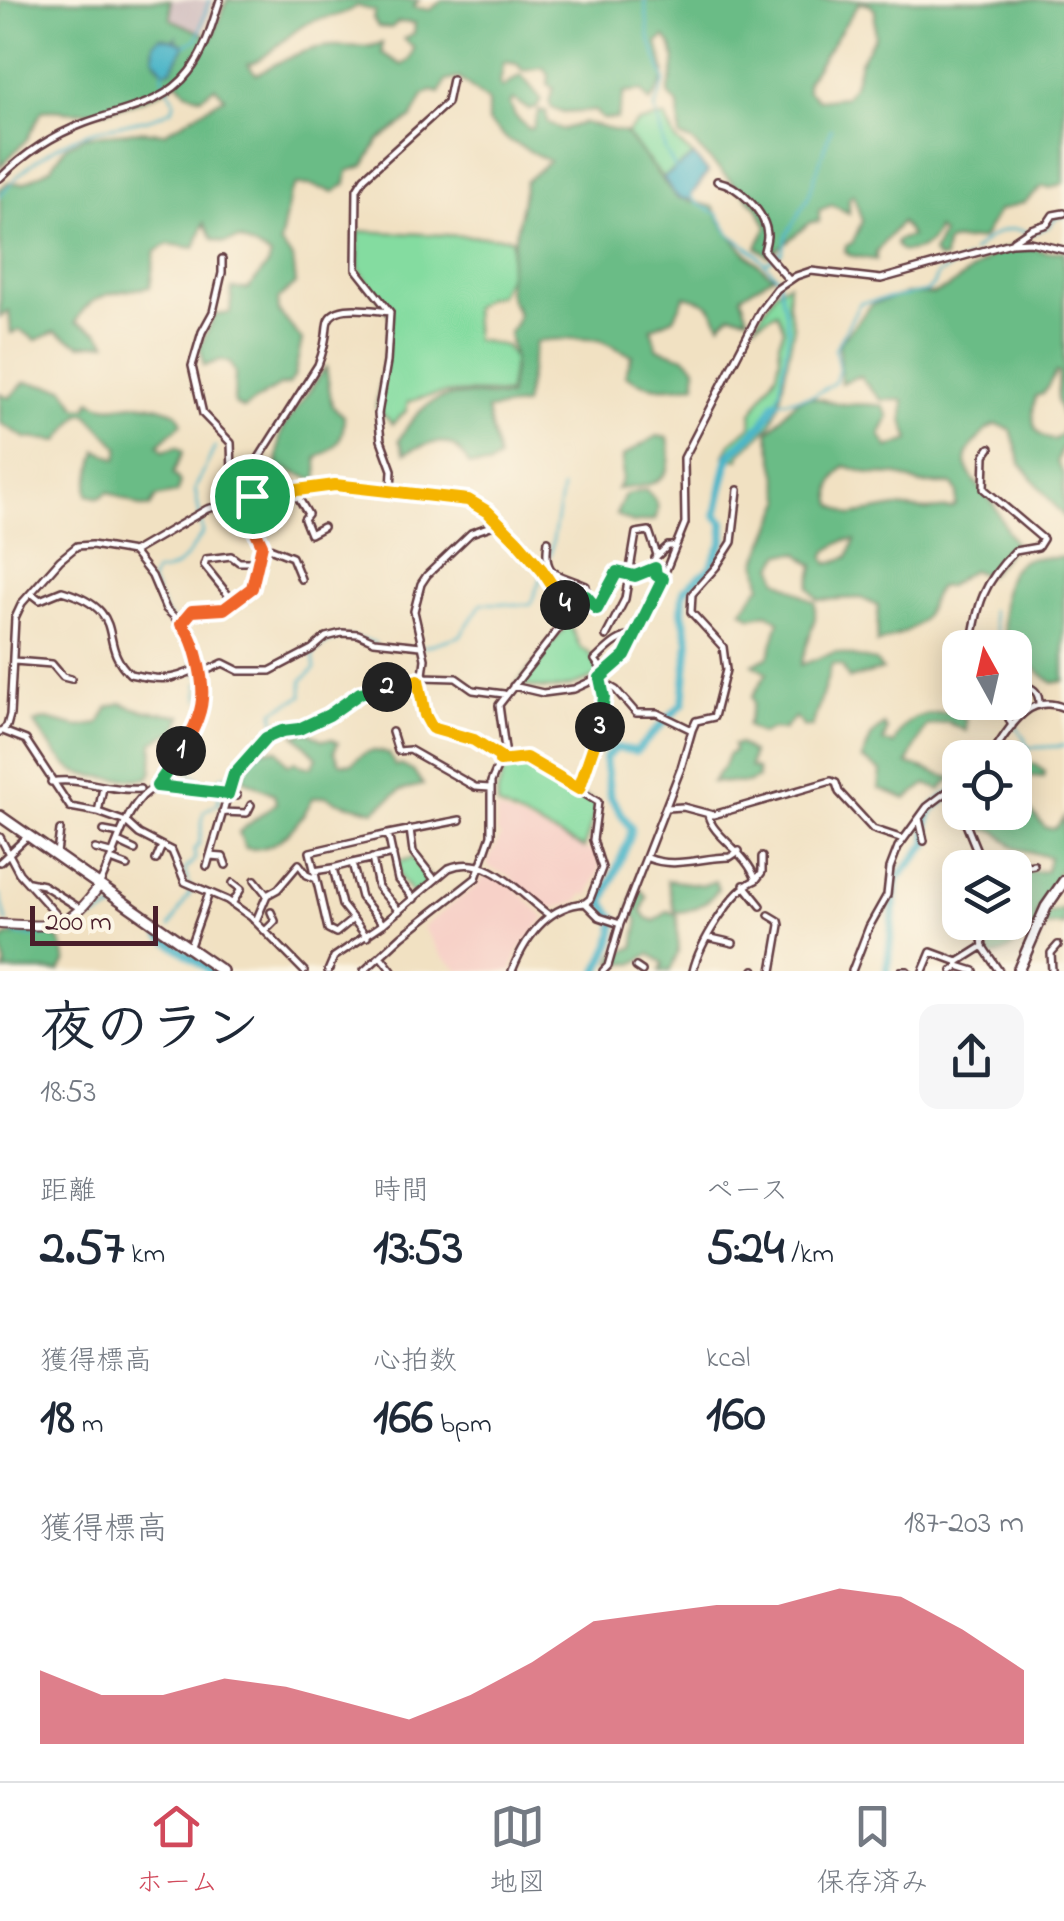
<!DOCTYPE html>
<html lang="ja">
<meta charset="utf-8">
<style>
:root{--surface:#fff;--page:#f6f6f7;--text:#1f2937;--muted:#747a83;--line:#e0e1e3;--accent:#d1495b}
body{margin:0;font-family:"Indie Flower","Klee One",sans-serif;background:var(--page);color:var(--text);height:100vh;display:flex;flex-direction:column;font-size:38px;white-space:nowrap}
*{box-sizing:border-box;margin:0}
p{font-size:32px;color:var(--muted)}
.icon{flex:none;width:55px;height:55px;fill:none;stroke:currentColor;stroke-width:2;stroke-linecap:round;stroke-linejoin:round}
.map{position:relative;height:971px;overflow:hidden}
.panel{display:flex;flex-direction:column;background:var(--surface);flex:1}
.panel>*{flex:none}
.needle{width:65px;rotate:352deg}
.buttons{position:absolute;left:942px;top:630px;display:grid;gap:20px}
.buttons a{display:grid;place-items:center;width:90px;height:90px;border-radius:20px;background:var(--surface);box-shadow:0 5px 25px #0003;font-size:50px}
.scale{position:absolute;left:30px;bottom:25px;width:128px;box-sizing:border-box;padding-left:10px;border:5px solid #4a1f2b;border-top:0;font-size:28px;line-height:35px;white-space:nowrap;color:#4a1f2b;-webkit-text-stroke:8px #fcf5e5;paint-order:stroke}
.pin{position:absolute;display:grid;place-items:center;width:85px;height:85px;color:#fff;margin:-42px;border:5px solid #fff;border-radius:50%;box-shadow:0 2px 10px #0007}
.km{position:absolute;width:50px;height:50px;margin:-25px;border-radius:50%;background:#222;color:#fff;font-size:28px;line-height:50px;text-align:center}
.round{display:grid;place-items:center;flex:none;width:105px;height:105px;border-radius:20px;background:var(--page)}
.head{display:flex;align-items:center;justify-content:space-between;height:170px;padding:0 40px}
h1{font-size:55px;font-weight:700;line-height:75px}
.metrics{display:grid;grid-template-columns:repeat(3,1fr);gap:15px;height:170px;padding:10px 40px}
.metrics div{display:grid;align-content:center}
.metrics b{font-size:50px;font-weight:700}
.metrics small{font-size:28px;font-weight:400}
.metrics p{font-size:28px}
.chart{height:280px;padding:20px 40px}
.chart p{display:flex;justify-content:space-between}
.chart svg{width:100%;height:180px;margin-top:10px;fill:var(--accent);opacity:.7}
.menu{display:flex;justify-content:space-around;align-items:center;height:140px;border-top:2px solid var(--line);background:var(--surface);font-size:28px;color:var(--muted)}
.menu a{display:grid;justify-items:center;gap:5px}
.menu .active{color:var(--accent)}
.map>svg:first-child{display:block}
.built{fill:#f7d1c8}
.industrial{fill:#d2bfc0}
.green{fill:#84dca0;stroke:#677e66;stroke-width:2.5}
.forest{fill:#6bbc86;stroke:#5a6e58;stroke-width:2.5;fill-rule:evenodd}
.water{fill:#4bb5c8;stroke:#4a6a7a;stroke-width:2.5}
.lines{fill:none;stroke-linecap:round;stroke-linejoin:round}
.stream{stroke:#4bb5c8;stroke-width:2.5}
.river{stroke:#4bb5c8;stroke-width:8}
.minor-casing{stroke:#633c42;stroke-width:10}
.major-casing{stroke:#633c42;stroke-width:12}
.highway-casing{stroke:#633c42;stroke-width:14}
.minor{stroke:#fff;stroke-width:5}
.major{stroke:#fff;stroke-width:8}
.highway{stroke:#fff;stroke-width:9}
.split-1-casing{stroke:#fff;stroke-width:20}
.split-2-casing{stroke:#fff;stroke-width:20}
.split-3-casing{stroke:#fff;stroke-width:20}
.split-4-casing{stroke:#fff;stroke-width:20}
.split-5-casing{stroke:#fff;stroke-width:20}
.split-1{stroke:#f0652b;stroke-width:12}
.split-2{stroke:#22a559;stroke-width:12}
.split-3{stroke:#f5b400;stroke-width:12}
.split-4{stroke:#22a559;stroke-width:12}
.split-5{stroke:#f5b400;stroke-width:12}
</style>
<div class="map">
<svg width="1064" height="971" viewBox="0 0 1064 971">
<rect width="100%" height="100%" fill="#fcf5e5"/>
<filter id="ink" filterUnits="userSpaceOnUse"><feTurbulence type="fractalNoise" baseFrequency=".01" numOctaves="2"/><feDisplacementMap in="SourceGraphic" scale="20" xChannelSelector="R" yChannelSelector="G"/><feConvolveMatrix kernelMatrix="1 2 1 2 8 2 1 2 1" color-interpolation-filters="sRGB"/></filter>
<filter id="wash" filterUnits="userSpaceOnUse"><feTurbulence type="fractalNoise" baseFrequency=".0048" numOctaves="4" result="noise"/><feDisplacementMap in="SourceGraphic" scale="40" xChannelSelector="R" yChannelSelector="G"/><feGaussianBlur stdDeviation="2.25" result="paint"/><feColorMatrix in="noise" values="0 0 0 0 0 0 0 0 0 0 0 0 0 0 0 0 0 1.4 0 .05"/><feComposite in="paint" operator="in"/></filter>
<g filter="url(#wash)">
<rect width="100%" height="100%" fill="#f1e1c2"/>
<path class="built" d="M496 809 597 854 600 869 588 896 583 893 579 901 548 910 530 898 509 876 490 868 487 863 501 836 497 833Z
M487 873 512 885 545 918 518 952 512 971H460L442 956 423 927 476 886Z"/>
<path class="industrial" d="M166 0H214L203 33 170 20Z"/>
<path class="green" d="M665 117 676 141 694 156 663 178 626 134 637 123Z
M358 231 512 238 511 271 499 295 487 297 473 307 475 340 506 346 514 359 508 394C473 392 442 390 408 402L406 411 393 424 376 408 391 317 358 268Z
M789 283 788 305 794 327 779 404 770 426 740 454 739 459 724 456 732 442 751 426 752 413 777 372 780 358 779 342 784 329 777 312 755 324 777 289Z
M569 623 580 647 589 653 602 674C569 689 553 693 517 684Z
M523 763 595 802V811L584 848 498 806 497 794 505 767Z
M413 858 433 881 414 896 400 878 396 862Z"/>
<path class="forest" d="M0 0H170L171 19 212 38 227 0H419L413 7 430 10 443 0H1064V183L1051 188 1043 186 1025 202 998 211 982 239 950 241 946 244 944 259H938L933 253 942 234 937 229C932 245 918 253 901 251L896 245 897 240 911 236 901 222 876 252V260L849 255 845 251 846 246 853 242 862 221 853 194 849 198V213L832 205 819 210V222H811L769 256 757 247 767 226 756 206 691 141 680 137 679 106 668 94C672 72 682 56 665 37L657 43C664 72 672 73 650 102L641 91 624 93 617 119H602L595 111 563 113 552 108 549 102 553 88 548 85 549 75 544 68 523 71 517 64 504 62 500 83 502 88 521 75 541 99 537 108 529 110 513 99 510 104 515 116 529 129 533 128 539 111H546L547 122 561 130 583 123 625 133 676 197 713 207C728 236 747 256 773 276L741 296 748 317 731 314 720 324C709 301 708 302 685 296L674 318 651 328 657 348 685 357 696 367V384C670 389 648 390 625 375L632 355C621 351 612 345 602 341 591 337 548 339 536 342L524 405 487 410 498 459 488 466 469 465C453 433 432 441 405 453L399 440C428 388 454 393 508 397L514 363 509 332C529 310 508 307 508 288 508 253 522 217 525 182L549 161 508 140 488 122V102L459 78 446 81 440 93 432 91 423 96 412 118 379 140 364 166 348 171 346 184 334 192 310 185H296L290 194 280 244 293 259 296 284 278 299 279 312 302 340 294 377 289 384 279 386 243 409 234 403 235 373 230 363 221 360 204 366 200 347 215 315 230 313 232 289H248L268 265 271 256 239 239 224 243 213 239 204 223 195 248 168 244 155 252 150 287C122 292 89 291 76 322L98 332 107 343 81 345 55 332 36 340 20 330 11 333 9 311 0 317V189L7 183H24L51 168 66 146 86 136 139 131 164 133 225 97 215 87 201 97 186 92 177 81C149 102 116 111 80 112 66 113 56 108 42 111L27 139 0 167ZM859 3 869 4 875 10V36L860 62 854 85 845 97 818 100 807 90V81ZM357 6 375 11 373 18 378 27 391 28 398 22 415 23 414 33 404 39 414 48 410 60 402 65 382 53V43C364 50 351 45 333 46 305 47 280 62 256 74L248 64C269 59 285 35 306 24 324 15 336 20 357 6Z
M1021 244 1046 252 1064 251V421L1057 401 1059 373 1056 372 1044 393 1036 396C1031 415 1030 437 1054 440L1062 434 1064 426V442L1057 462 1064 475V517L1021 464 1011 430 997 424C986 428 981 436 973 445 952 471 985 487 995 507 1002 520 1007 532 1015 544L988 576 971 570 948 586 939 587C931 597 930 604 925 615 917 630 891 638 877 643L878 606 861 598 818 600 809 587 814 566 798 553 781 554 774 566 777 579 815 603V618L801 665 835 652 876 661 882 670 849 679 842 666 832 664 812 727H804L795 717 783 730 772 729 761 734 747 726 754 703 752 697 767 673 753 664 769 656 779 621 767 613 751 617 742 610 761 585 757 561 783 501 768 432C779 423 785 410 796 402 811 390 826 404 842 404 857 405 867 403 883 406L889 417 880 435 888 448 910 440 903 420 904 400H881L859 376 841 383 839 343 872 304 906 294H933L948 288 998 251ZM845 466 871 474 898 475 920 484H952L957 492 956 505 952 508 927 510 896 507 851 515 833 505C828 488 833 478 845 466ZM845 540H855L848 557 828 564 824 558 827 551Z
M326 367 332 406 344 416C344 439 338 448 317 458L318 481 277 467 280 436 285 425Z
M25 382 64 388 77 407 87 408 91 400C109 413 124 402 145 404 156 405 167 409 177 413L182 423 158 445 163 451 177 447 183 452 173 473 180 482 177 493 156 497 150 507H141L109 492 99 498 88 495 87 487 97 450 117 459 119 448 86 413 80 414 59 441 26 438 0 423V393L9 398Z
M657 436 668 438C677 483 654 486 617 489L622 480 623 456Z
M646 490C657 501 661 506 655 520L633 523 616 515 625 495Z
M1064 557V681L1053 683 1030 665 1016 661 1015 648 1008 647C1001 623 995 562 1033 558 1042 557 1051 559 1064 557Z
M121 703C144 714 159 711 182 716L176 730 153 742 152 772 148 778C134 781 89 777 77 772 63 767 43 735 34 723L47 719 78 727 99 724 108 707Z
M947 712 966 719V731L947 722 926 726 907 764C923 767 936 775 952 778L940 790 926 784 906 799 879 788 881 771 862 759 872 735 884 725 887 730 883 742 894 744C904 717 920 714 947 712Z
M308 731 322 740 332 739 338 743 334 751 340 763 352 764C363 751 372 748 389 754L395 766 401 765 414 772 423 785 401 790 374 811C357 805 341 806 326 796L313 798C300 823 276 855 245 848L239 832 276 803 274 794 243 779C247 756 255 747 278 750L288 765 295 761 303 766 312 767 317 757 295 735Z
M740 744 752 753 750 767 757 769 758 778 747 783 712 782 724 766 728 755 734 751 733 745Z
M1023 763 1035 764 1045 772 1044 777 1024 776 1018 783 1023 802 1046 828H1056L1064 817V862L1035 917 1064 909V926C1033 919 1019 954 990 956L987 942 999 923 1015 922V873L1046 871 1049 857 1015 848 996 831 978 828 976 825 982 813 1015 812V771Z
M667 880 704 885 715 881 718 889C707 904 693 912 675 912Z
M641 890 647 897 642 911 647 918 655 921 668 911 677 915 678 953 670 971H660L663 963 650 954 633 964 612 963 615 955 634 947 638 923 636 916 628 912 635 891Z
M32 932C59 935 60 935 66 961L60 971H3L6 967 0 943 8 936Z"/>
<path class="water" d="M160 37 174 40 176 37V41L185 45 171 70 163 71 153 56 154 43Z
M694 156 708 172 688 200 677 197 663 178Z"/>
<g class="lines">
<path class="stream" d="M645 0 649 37 665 81 655 108 665 150 676 170
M185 45 197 39 209 0
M689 195 698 204 718 214 730 234 756 253 778 278 789 330 780 391 775 403
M0 196C19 171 51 147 81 135 111 123 144 125 172 109L175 101 163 79V71
M972 252C990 236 1006 221 1031 234L1049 226 1055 218 1064 216
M766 263 782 252 787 234 808 198 831 128
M776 402 815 395 835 382 839 369 835 349 860 303 926 292 933 285 937 275 968 258
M550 556 562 489
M991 610 998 639 996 648
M190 641 189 636 165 614 151 581 155 572C182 572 188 553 203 533L195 489 215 447
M423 647 460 636 482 603 530 605 547 563
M192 654 197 675
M198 683 199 700
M1016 726 1025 739 1026 748 1064 746
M276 731 274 711 302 696V680L315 669 313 654C333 633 349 636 375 643
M218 782 221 776 237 775 273 737
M0 858V859
M0 894 7 922
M170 927 191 891 185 870 195 859 194 850 199 844 204 811 219 803 218 782 201 781 172 759 187 736
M10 929C32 951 94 916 120 907L162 935"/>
<path class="river" d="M1009 758 1026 748
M161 936 211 971
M598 971 611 944 616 920 603 902 630 837 631 828 610 796 605 758 616 748 636 751 683 703 689 641 682 612 683 594 685 589 710 568 723 542V522L716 515 729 456 763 424 775 403
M887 971 897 879 928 843C922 810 934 805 960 789"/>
</g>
</g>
<g filter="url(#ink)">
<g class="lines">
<g class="minor-casing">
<path id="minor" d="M0 178C24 154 53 135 85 123 122 109 164 105 189 72 205 52 212 24 220 0
M717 181C738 185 766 212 767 235 767 240 765 246 764 251L789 280
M1013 241 1031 229 1047 224 1053 215 1064 213
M222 259V273L213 312 202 332 192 366 203 414 231 443 232 472 238 479 245 480
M308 490 298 497 308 514 304 519 310 534 323 527
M391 490 392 470 381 440 378 414 387 362 390 312 356 269 357 189 364 178 447 103 452 79
M249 496 245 480 318 365C324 350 326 341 327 326 329 300 373 311 390 312
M499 523 471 533 427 575 421 584 414 611 425 659 423 675 418 680 426 707 425 715 432 728 473 740 502 758
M548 541C542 580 560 573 586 586L583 606 565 610
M262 545 292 557 301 579
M133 552 152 576 166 609 191 633 203 698 186 743 157 786
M663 579 656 575 655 558 668 546H676
M31 593 40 600 62 591C132 612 95 642 130 674 158 680 171 682 198 668
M588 599 597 609 617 571 635 576 655 568
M233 601 204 565 206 559 231 556 239 562H258
M181 624 192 611 224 609 252 588 262 545 254 527 252 496
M606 636 625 599 636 533 649 531 657 555
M971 648C977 605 983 583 1015 551L1038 547 1043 539 984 489 985 455 990 448
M14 661 52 664 63 677 71 679
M199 674 223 663 239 671H270L312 649 326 637 342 633 358 634 374 641 421 646
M606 675 595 660C607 649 619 634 636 637
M422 677 456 678 473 690 504 694
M1015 679C1025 690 1039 684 1039 704
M602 682 616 690 636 713H657L692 730 681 768 620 924
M513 686 543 693 574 689 609 673 625 657 651 607 685 523 684 458 760 311 777 289 796 276 811 271 881 279 1011 243 1030 242 1064 250
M1002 702 1012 726
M692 730 696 721 714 717 726 670 723 647 691 612 692 594 716 567 732 542 738 490
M3 731 26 740 70 807 98 812 126 822 139 834 172 851 185 882 227 900 251 917 304 971
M0 732 7 726 10 715 15 618 22 603 60 560 77 546 92 545 133 552 207 509 264 494 335 485 475 503 488 512 542 570 566 608 559 628 499 705 505 749 491 782V835L476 878 402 936 364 971
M392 732 398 751 410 750 475 787 490 788
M989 758C1008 732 1026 691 1064 708
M500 761 526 758 598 802 593 840 602 868 590 899 585 903
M51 782C77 776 109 792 140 789
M579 789C592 754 607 718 601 681
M948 789 960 811
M666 808 683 807 713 815 831 781 836 783 839 792 873 829 903 839
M98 812 103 788
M222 812 247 813 251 805
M961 812 984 868
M919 818 924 841
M410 829 413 852 435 880
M104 831 120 834
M388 834 460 820
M0 837 19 873 63 922
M120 843 135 850
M95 849 114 854
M57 853 60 830
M210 856 223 857 226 865
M372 858 378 887 399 911
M648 858C674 869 702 857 730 857L739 851
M111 860 127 866
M156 860 162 846
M0 862 28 836
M352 863 393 854
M983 864 998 863 1007 868
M207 866 234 774 266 738 282 731 299 729 329 715 360 693 418 680
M333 868 352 863 361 897 383 924
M1014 868 1034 865
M314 871 333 868 342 905 353 919
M255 880 267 895 256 921
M756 880 762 872V857
M29 882 43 885 81 909
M100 883C116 853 125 800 157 786L237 796
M744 885 761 906
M267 895 278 889 299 864 307 875 316 879
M232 904 241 889 233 883
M769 915 779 921 780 925 772 971
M980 922 983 947 999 971
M266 930 275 921 271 912
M367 937 353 919 336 933 328 929 310 852 388 834 398 880 414 899
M707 937 733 943
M190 946 209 893
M381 957 392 971
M958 966 974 971
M636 967 642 971
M328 971 334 957 383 924 449 868C489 852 520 895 549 915
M512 971C525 938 547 906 585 903L599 917 620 924 608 966 603 971
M693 971C699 945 732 889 756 880 746 851 713 837 708 815
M754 971V970
M852 971 869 927 887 895 890 868 898 847 927 807 960 782
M901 971H907
M923 971 931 952 958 962
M952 971 958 966V962L982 947
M1052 971 1051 953 1058 945"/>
</g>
<g class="major-casing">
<path id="major" d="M0 924C51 926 67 933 99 886"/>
</g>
<g class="highway-casing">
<path id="highway" d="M0 816 222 971
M1018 971 1046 907 1064 881"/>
</g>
<use href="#minor" class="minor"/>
<use href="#major" class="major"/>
<use href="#highway" class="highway"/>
</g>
</g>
<g class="lines" filter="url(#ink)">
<g class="split-1-casing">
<path id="split-1" d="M181 751C190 736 201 717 202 699 204 680 195 636 181 624L192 611 224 609 252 588 262 545 254 528 252 496"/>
</g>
<g class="split-2-casing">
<path id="split-2" d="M181 751 157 786 228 794 234 774 266 738 282 731 299 729 329 715 360 693 387 687"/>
</g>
<g class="split-3-casing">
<path id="split-3" d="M387 687 418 680 425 715 432 728 474 740 502 758 500 761 526 758 579 789 600 727"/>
</g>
<g class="split-4-casing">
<path id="split-4" d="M565 605 566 610 583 606 586 596 597 609 617 572 635 576 655 568 656 575 663 579 625 656 600 678 604 697 600 727"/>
</g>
<g class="split-5-casing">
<path id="split-5" d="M252 496 335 485 468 500 488 512 517 541 542 570 565 605"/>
</g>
<use href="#split-1" class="split-1"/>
<use href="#split-2" class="split-2"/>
<use href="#split-3" class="split-3"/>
<use href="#split-4" class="split-4"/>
<use href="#split-5" class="split-5"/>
</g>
</svg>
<div class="buttons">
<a><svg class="needle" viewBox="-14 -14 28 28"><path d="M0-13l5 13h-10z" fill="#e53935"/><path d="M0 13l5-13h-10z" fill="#747a83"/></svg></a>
<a><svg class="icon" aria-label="locate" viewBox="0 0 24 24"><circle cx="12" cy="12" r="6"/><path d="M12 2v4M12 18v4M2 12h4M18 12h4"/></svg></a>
<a><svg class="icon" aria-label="layers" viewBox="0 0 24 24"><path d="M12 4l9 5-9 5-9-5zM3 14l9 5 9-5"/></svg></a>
</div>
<div class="scale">200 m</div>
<div class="pin" style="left:252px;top:496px;background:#1e9e55"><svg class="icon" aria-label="arrive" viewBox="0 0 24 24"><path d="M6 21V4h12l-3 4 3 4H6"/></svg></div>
<b class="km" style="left:181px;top:751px">1</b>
<b class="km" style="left:387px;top:687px">2</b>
<b class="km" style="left:600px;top:727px">3</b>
<b class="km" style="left:565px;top:605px">4</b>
</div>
<section class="panel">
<div class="head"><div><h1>夜のラン</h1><p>18:53</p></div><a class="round"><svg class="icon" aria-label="share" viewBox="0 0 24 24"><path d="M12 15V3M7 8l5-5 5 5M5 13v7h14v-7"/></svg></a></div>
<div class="metrics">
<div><p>距離</p><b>2.57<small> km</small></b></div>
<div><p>時間</p><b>13:53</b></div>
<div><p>ペース</p><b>5:24<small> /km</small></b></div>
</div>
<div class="metrics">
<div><p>獲得標高</p><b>18<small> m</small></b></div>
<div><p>心拍数</p><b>166<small> bpm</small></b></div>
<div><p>kcal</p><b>160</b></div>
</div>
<div class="chart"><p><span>獲得標高</span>187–203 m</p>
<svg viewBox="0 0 160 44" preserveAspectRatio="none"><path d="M0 44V26L10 32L20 32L30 28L40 30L50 34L60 38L70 32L80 24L90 14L100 12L110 10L120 10L130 6L140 8L150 16L160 26V44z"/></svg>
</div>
</section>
<nav class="menu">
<a class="active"><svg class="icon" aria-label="home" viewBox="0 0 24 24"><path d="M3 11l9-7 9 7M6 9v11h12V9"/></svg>ホーム</a>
<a><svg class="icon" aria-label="map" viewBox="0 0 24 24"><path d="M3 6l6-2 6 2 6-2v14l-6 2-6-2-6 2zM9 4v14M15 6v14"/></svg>地図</a>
<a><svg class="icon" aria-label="saved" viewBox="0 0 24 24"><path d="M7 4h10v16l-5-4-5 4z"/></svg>保存済み</a>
</nav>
